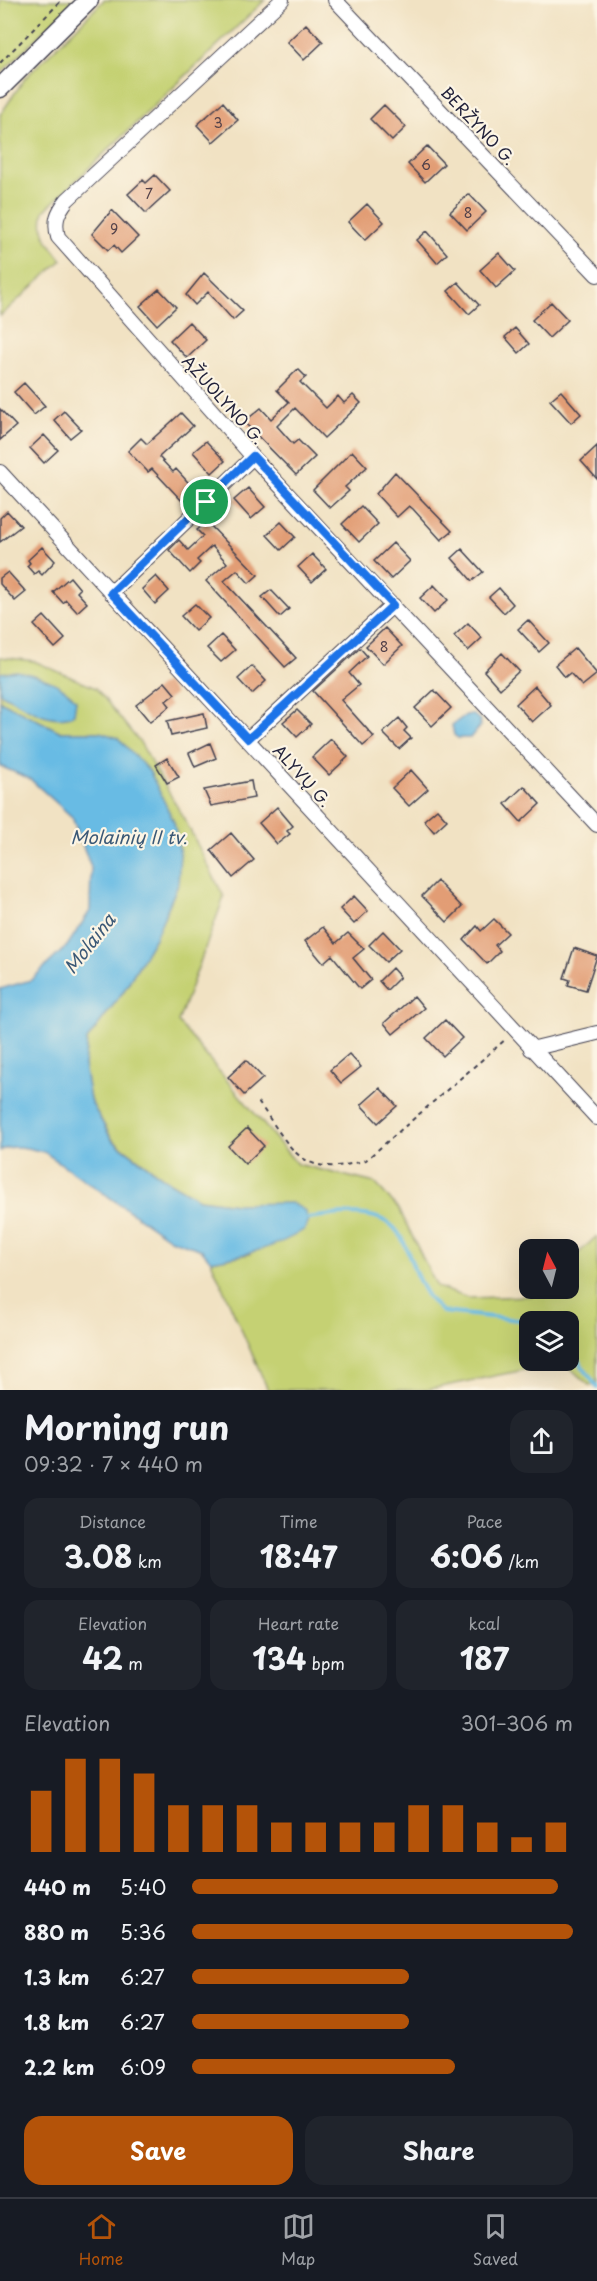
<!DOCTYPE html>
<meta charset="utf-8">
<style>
:root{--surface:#171b24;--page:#20242c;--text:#f1f3f6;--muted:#9ea1a6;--line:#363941;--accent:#b45309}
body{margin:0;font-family:"Playpen Sans",sans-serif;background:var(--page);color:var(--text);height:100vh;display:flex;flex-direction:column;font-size:22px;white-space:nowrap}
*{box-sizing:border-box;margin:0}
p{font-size:20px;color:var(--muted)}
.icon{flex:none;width:33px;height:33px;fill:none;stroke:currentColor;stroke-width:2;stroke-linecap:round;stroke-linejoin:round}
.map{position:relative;height:1390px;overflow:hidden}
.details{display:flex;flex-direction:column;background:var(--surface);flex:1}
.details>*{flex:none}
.needle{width:39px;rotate:353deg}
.controls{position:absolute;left:519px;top:1239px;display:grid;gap:12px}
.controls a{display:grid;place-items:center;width:60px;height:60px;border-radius:12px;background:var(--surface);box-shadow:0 6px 24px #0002;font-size:30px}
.pin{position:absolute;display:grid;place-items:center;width:51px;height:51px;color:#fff;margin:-26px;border:3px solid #fff;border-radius:50%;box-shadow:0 2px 6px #0007}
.round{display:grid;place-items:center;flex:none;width:63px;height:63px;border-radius:18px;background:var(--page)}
.head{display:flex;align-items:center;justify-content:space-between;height:102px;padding:0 24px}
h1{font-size:33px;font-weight:700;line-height:45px}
.figures{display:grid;grid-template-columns:repeat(3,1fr);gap:9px;height:102px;padding:6px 24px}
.figures div{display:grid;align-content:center;border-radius:15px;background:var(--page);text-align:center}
.figures b{font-size:30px;font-weight:700}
.figures small{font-size:16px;font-weight:400}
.figures p{font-size:16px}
.chart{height:168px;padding:12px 24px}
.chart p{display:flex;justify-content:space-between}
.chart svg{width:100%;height:108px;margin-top:6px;stroke:var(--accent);stroke-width:6}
.cta{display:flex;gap:12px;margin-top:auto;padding:12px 24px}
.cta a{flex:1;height:69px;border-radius:18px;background:var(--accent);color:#fff;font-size:24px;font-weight:700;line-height:69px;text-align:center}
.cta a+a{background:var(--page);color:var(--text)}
ul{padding:0 24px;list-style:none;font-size:20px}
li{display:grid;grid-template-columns:96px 72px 1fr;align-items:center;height:45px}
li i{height:15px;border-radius:8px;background:var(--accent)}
.menu{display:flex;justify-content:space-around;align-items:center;height:84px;border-top:2px solid var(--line);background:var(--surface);font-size:16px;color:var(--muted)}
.menu a{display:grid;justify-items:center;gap:3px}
.menu .on{color:var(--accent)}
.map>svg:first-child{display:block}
.green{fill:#c5d173;stroke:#747a57;stroke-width:1.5;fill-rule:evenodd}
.water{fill:#68bbe4;stroke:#456e90;stroke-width:1.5}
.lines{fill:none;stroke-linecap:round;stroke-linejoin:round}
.stream{stroke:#68bbe4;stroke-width:4}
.building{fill:#e29d74}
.minor-casing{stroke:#413f4f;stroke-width:16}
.major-casing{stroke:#413f4f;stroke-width:21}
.path{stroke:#413f4f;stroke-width:2;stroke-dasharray:4.5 4.5;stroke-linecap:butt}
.minor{stroke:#fff;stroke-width:14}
.major{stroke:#fff;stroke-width:18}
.route-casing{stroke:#fff;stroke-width:12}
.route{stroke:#1a73e8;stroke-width:8}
.labels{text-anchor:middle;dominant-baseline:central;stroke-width:4.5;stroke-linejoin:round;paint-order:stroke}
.number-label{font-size:14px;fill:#524149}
.street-label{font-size:16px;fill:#22223b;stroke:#fcf5e5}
.water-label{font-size:18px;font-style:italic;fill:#3a5876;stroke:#fcf5e5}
</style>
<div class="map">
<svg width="597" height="1390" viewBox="0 0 597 1390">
<rect width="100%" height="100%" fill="#fcf5e5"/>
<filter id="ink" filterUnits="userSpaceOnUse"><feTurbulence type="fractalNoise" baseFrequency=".0167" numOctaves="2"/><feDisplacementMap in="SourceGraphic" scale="12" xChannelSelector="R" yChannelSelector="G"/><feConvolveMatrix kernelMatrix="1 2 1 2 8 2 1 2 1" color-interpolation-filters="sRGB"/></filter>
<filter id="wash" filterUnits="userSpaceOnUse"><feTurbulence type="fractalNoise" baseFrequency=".008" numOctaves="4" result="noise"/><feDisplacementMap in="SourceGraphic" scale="24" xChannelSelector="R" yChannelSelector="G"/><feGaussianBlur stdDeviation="1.35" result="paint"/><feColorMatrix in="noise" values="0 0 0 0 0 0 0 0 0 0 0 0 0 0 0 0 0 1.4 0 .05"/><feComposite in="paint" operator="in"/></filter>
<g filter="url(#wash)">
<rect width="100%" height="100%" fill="#f1e2c3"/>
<path class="green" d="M0 0H75L0 74Z
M104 0H265L44 211C38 233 49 243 62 260L0 316V115L25 78Z
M0 657 34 661 96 688 141 744 186 822 224 897 178 1022 297 1164 375 1183 399 1209 437 1287 468 1298 531 1296 540 1289 568 1288 569 1262 597 1236V1385H589L563 1362 426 1390H268L211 1261 250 1254 236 1204 199 1199 168 1181 113 1140 90 1100 84 1065 87 1040 123 992 155 938 178 884 100 732H61L0 701ZM530 1322H568V1360H530Z"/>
<path class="water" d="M17 671C39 676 61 682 76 700L74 714C51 727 20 703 0 693V673Z
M0 701 61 732H100L118 738 150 772 174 822 180 854 178 884 155 938 123 992 87 1040 84 1065 90 1100 112 1140 168 1181 199 1199 236 1204 292 1203 304 1210 308 1219 305 1229C277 1248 244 1255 211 1261L202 1250 170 1239 44 1152C30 1149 13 1143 0 1151V989L31 980 67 946 90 911 91 867 72 817 30 779 0 766Z
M472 714 480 720V726L470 738H458L454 735 452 725 466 715Z"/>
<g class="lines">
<path class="stream" d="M303 1219C328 1215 369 1208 391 1225 404 1235 410 1259 416 1274 423 1289 429 1302 443 1312L539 1322
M568 1346 597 1387"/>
</g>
<g id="blocks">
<path class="building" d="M306 24 323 42 304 60 287 42Z
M223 102 238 120 213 142 197 125Z
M384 105 406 127 392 141 370 119Z
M427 146 444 164 425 182 408 164Z
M155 175 170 191 146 213 128 194 143 180 146 183Z
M469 194 486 212 467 230 450 212Z
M367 204 384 222 365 240 348 222Z
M112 210 138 237 121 253 114 245 108 250 92 234Z
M427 231 447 254 437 263 417 240Z
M499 253 515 271 496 288 480 270Z
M204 273 243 311 233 320 208 292 195 305 186 295Z
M458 282 479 305 469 314 448 291Z
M159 289 176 307 157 325 140 306Z
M551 302 568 320 549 338 532 320Z
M189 322 206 340 187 358 170 340Z
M515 328 529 344 519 353 505 337Z
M298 369 306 377 300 382 326 408 338 396 344 403 353 395 361 403 324 438 295 408 277 426 293 444 298 440 315 457 296 475 244 422 261 408 271 419 289 402 277 390Z
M24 383 45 406 34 415 14 392Z
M561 391 581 414 571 423 550 400Z
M0 409 16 426 0 440Z
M64 411 81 429 70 438 54 420Z
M181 413 193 426 159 457 173 472 176 469 196 491 183 502 152 469 148 472 128 451 141 438 147 444Z
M44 435 58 450 44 463 30 448Z
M206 441 225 461 212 473 193 452Z
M597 446V479L581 461Z
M352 451 367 467 345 487 349 491 330 508 313 490Z
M395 472 452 531 441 540 413 509 409 506 397 517 376 494Z
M248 488 265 507 251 519 234 500Z
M361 506 378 524 359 542 342 524Z
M7 511 21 526 0 542V518Z
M207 522 258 575 249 583 237 570 224 581 296 658 285 667 206 581 227 563 212 546 197 560 200 563 190 573 169 550 179 540 188 550 203 536 197 530Z
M281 522 295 537 281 550 267 535Z
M393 543 410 561 391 579 374 561Z
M42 547 55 561 42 575 38 571 34 574 27 566 30 563 28 560Z
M462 549 483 572 472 581 452 558Z
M312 554 326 569 312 582 298 567Z
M8 572 26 592 15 601 0 584V578Z
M156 576 169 591 155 604 142 589Z
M70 577 80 589 77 592 87 603 77 612 66 600 63 603 53 592Z
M434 585 448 600 434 613 420 598Z
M499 588 513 604 504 613 489 597Z
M271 590 289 609 280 617 262 597Z
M195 604 209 618 195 631 181 616Z
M44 616 65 639 55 648 34 625Z
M528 620 549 643 539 652 518 629Z
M468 623 482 638 468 651 454 636Z
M385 628 402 646 383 664 366 646Z
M221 635 235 650 221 662 207 648Z
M360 648 367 656 349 673 359 685 341 700 374 737 363 746 313 691Z
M575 648 597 674 582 686 570 673 565 677 555 665Z
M502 653 519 671 500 689 484 671Z
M252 666 266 681 252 694 238 679Z
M165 682 175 694 166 701 170 706 150 722 136 705Z
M535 686 551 705 532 722 516 704Z
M434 690 451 708 432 726 415 708Z
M297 710 311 724 297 737 283 722Z
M204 713 207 728 171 736 167 721Z
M399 718 407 728 404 731 411 738 399 749 383 733Z
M331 739 348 757 329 775 312 757Z
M210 743 216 758 195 767 189 753Z
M167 758 179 777 167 783 156 765Z
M411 770 428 789 409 806 392 788Z
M251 781 254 798 211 806 204 790Z
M524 786 540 804 521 822 505 804Z
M277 807 293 826 287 831 290 834 277 844 259 823Z
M437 809 447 820 434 832 424 820Z
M231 833 254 860 233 878 211 850Z
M437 881 462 907 447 922 422 896Z
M354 896 368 911 354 924 340 909Z
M494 919 508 933 495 945 500 951 487 964 464 940 477 926 481 931Z
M323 927 336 943 348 933 364 949 353 958 371 980 360 989 332 955 323 963 305 941Z
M383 931 400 949 386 962 369 945Z
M574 948 597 956 586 990 568 985 570 980 564 978Z
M392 968 400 977 387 990 379 981Z
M414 996 424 1008 393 1034 384 1023Z
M445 1020 462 1038 443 1056 426 1038Z
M349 1054 361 1067 341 1083 330 1070Z
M246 1060 263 1078 244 1095 228 1077Z
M380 1088 397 1106 378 1123 361 1105Z
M247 1128 264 1146 245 1164 228 1146Z"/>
</g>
</g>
<g filter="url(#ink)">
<use href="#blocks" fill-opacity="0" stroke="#413f4f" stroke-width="1.5"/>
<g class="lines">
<g class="minor-casing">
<path id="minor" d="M282 0 67 200C57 213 54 221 58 237L253 457 597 825
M335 0 597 275
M0 472 597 1118
M111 593 253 457
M248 739 393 605
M531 1049 597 1033"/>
</g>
<g class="major-casing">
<path id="major" d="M0 88 89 0"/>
</g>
<path class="path" d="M0 63 62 0
M258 1102C293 1149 299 1180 366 1160L506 1039"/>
<use href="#minor" class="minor"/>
<use href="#major" class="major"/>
</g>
</g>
<g class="lines" filter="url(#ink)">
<g class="route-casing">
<path id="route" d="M253 456 393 605 248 739 111 593Z"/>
</g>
<use href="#route" class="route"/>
</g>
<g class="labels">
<g class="number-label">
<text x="218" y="122">3</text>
<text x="426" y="164">6</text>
<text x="149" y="193">7</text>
<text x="468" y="212">8</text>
<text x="114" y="228">9</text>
<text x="384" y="646">8</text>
</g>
<g class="street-label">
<text transform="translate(479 125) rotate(47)">BERŽYNO G.</text>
<text transform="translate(224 399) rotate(48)">ĄŽUOLYNO G.</text>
<text transform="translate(303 775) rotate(48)">ALYVŲ G.</text>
</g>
<g class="water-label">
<text x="129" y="836">Molainių II tv.</text>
<text transform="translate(89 943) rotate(-52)">Molaina</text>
</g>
</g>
</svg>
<div class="controls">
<a><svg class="needle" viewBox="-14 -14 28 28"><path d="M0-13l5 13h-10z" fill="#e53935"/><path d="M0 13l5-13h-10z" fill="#9ea1a6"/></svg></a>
<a><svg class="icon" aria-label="layers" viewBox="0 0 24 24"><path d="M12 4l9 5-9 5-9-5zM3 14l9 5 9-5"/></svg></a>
</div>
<div class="pin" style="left:206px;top:502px;background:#1e9e55"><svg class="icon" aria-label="arrive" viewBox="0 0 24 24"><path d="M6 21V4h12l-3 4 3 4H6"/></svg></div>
</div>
<section class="details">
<div class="head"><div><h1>Morning run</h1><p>09:32 · 7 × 440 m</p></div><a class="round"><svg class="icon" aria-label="share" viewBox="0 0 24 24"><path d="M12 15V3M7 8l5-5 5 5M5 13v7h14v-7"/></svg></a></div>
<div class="figures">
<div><p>Distance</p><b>3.08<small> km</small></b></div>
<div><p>Time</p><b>18:47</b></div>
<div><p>Pace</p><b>6:06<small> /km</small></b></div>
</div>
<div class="figures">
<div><p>Elevation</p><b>42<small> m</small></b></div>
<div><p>Heart rate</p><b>134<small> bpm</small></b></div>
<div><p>kcal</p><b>187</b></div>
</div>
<div class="chart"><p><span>Elevation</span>301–306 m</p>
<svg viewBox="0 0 160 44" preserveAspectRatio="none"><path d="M5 44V19M15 44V6M25 44V6M35 44V12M45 44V25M55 44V25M65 44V25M75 44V32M85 44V32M95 44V32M105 44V32M115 44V25M125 44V25M135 44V32M145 44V38M155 44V32"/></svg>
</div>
<ul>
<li><b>440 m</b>5:40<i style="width:96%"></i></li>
<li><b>880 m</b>5:36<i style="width:100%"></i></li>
<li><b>1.3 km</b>6:27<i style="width:57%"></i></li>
<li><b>1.8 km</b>6:27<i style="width:57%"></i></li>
<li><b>2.2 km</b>6:09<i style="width:69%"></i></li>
</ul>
<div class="cta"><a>Save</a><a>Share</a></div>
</section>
<nav class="menu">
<a class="on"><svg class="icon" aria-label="home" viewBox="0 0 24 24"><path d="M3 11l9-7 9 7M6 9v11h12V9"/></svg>Home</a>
<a><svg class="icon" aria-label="map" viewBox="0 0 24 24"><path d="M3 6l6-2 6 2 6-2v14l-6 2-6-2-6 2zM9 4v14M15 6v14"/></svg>Map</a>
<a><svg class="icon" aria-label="saved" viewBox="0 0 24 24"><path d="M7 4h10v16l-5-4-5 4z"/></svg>Saved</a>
</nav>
